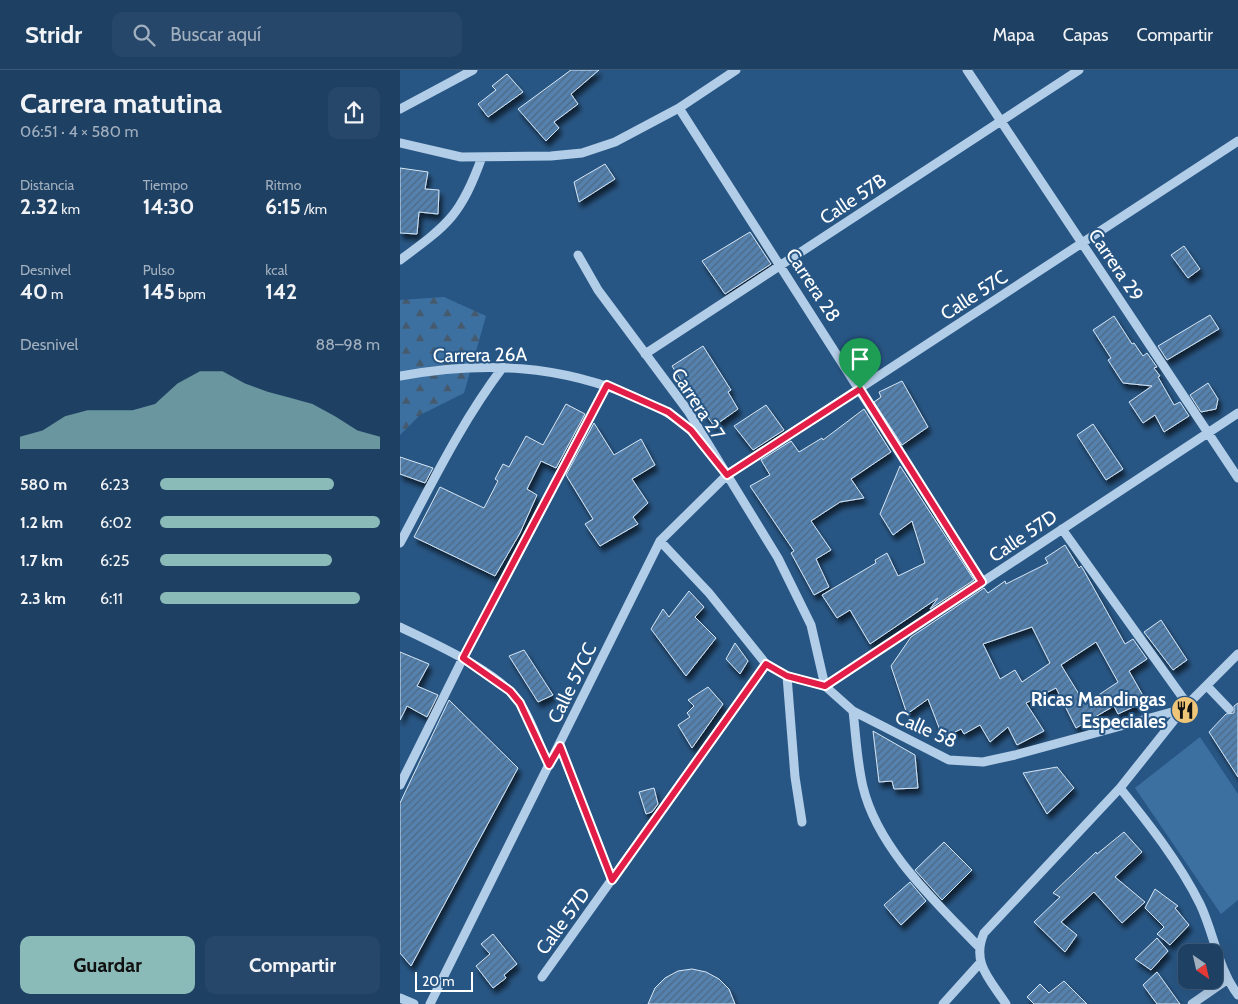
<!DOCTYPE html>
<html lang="es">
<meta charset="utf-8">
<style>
:root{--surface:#1e4063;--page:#264769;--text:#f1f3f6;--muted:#a1afbe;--line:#3c5978;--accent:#8bbbb9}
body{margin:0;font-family:Cabin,sans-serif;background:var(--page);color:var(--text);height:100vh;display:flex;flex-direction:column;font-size:19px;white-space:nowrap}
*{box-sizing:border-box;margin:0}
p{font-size:16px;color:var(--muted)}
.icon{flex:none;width:28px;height:28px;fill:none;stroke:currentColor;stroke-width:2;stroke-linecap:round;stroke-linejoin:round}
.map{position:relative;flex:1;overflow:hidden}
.sheet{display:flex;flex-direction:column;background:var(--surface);width:400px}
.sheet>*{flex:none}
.needle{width:32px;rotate:146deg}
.buttons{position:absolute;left:778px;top:874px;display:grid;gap:10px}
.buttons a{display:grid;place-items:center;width:45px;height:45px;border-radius:10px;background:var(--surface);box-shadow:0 5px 20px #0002,0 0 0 1px var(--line);font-size:25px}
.scale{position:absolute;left:15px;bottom:12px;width:58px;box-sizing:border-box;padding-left:5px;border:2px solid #fff;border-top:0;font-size:14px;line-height:18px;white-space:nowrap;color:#fff;-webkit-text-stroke:4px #285684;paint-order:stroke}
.pin{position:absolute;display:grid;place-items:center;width:42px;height:42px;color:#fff;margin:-51px -21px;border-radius:50% 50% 50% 0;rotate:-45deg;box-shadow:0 0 5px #0007}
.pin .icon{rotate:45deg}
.round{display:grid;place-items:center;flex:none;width:52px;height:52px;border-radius:10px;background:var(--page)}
.overview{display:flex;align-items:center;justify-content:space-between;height:85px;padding:0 20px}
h1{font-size:28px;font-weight:700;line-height:38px}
.figures{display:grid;grid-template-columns:repeat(3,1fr);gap:8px;height:85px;padding:5px 20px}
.figures div{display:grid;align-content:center}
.figures b{font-size:21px;font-weight:700}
.figures small{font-size:14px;font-weight:400}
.figures p{font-size:14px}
.chart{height:140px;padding:10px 20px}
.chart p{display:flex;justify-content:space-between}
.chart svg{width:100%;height:90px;margin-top:5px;fill:var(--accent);opacity:.7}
.action{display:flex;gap:10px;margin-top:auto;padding:10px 20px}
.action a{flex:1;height:58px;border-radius:10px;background:var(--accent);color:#111;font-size:20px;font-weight:700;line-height:58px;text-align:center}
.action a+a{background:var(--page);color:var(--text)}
ul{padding:0 20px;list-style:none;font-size:16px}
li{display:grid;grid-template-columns:80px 60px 1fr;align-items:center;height:38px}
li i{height:12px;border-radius:6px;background:var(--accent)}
header{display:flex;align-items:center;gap:30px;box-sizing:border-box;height:70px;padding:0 25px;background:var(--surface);border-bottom:1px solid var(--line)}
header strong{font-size:24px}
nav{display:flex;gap:28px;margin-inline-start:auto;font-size:18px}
.search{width:350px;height:45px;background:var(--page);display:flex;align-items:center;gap:12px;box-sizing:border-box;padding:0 18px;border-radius:10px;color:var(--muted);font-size:19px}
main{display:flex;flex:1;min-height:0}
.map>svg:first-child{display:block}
.forest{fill:url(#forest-firs)}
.pitch{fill:#3c70a1}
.building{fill:url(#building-hatch);stroke:#d5e6f6;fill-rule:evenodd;filter:url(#shadow)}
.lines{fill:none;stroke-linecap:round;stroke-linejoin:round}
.minor{stroke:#b2cde7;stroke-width:9}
.route-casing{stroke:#fff;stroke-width:10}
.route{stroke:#e11d48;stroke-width:6}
.labels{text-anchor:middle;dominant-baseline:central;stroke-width:4;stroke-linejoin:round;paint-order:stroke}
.street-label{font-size:19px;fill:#fff;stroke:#285684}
.poi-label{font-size:19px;font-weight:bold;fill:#fff;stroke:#285684;text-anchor:end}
</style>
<header>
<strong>Stridr</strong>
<div class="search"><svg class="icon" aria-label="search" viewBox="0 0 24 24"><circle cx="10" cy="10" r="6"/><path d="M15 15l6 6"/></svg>Buscar aquí</div>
<nav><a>Mapa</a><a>Capas</a><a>Compartir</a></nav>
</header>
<main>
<section class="sheet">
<div class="overview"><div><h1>Carrera matutina</h1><p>06:51 · 4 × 580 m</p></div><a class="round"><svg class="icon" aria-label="share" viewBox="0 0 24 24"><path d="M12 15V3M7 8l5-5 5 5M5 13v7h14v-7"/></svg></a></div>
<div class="figures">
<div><p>Distancia</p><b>2.32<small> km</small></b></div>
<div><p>Tiempo</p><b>14:30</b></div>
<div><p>Ritmo</p><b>6:15<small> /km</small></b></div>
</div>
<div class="figures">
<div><p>Desnivel</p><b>40<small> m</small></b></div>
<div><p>Pulso</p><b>145<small> bpm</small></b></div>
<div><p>kcal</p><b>142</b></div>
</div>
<div class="chart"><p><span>Desnivel</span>88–98 m</p>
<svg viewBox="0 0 160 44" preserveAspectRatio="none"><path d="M0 44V38L10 35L20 28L30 25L40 25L50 25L60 22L70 12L80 6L90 6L100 12L110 16L120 19L130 22L140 28L150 35L160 38V44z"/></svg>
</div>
<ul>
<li><b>580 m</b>6:23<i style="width:79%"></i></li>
<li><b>1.2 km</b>6:02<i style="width:100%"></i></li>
<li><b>1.7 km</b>6:25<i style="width:78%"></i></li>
<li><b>2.3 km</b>6:11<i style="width:91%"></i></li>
</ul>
<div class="action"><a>Guardar</a><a>Compartir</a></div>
</section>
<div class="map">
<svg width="838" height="934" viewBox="0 0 838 934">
<defs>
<pattern id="forest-firs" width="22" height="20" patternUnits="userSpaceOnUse" patternTransform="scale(1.25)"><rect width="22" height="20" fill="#3c70a1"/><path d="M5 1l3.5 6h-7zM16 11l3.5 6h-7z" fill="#465a6e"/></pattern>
<pattern id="building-hatch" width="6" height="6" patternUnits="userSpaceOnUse" patternTransform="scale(1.25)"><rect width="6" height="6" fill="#5481ae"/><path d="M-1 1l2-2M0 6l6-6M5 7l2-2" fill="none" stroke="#506982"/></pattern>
<filter id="shadow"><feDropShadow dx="3" dy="5.5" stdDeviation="2.5" flood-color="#0009"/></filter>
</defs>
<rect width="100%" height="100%" fill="#285684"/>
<path class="forest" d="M44 227 86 246 64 323 20 345 0 365V230Z"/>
<path class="pitch" d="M800 667 838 724V830L821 844 735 718Z"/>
<path class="building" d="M171 0H199L171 24 178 34 154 52 159 58 146 71 118 39Z
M107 4 123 22 88 47 78 34 96 20 92 16Z
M205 94 215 109 179 132 174 112Z
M0 98 28 102 25 119 39 120 38 144 19 142 17 164 0 163Z
M350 162 371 194 325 224 302 191Z
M784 176 800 199 788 208 771 185Z
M810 245 819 259 767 290 758 276Z
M714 246 732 274 734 273 743 286 747 283 757 297 754 298 760 306 758 307 774 335 780 332 789 346 764 362 755 345 743 353 729 332 752 316 723 313 708 290 711 288 693 260Z
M303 276 331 320 328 322 338 339 314 356 302 339 300 341 272 296Z
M502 311 528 357 502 375 474 332 481 327 479 322Z
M808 313 818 329 816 339 801 342 790 325Z
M166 334 185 344 156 398 141 391 127 419 137 425 120 463 95 506 14 467 40 417 84 438 98 411 95 409 103 394 109 397 126 366 143 375Z
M366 335 384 360 353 380 334 356Z
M464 339 491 382 451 409 464 428 440 432 411 451 431 480 416 489 429 517 414 525 391 483 394 481 350 416 370 405 361 390 391 371 399 382 422 368 423 370Z
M194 353 214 385 241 369 255 395 232 409 248 433 233 447 238 454 200 476 185 454 193 449 166 405Z
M693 354 723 399 706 410 677 365Z
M0 387 33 398 25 413 0 404Z
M500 396 574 510 530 539 538 528 470 574 450 540 437 548 422 525 476 493 475 490 487 483 498 506 525 493 512 451 493 465 480 444Z
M665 475 679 498 681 496 683 499 725 574 733 569 747 589 729 601 746 631 718 644 714 636 676 658 656 618 626 633 644 661 617 675 608 657 590 672 580 655 564 664 561 659 543 668 528 629 507 644 491 596 511 567 584 518 588 523 605 511 606 514 648 493 645 488ZM632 557 650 593 622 612 615 600 600 609 583 574ZM696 572 718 612 685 634 661 595Z
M289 521 304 537 295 547 316 568 286 606 251 559 263 539 269 547Z
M761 550 787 590 773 600 744 562Z
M335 573 348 591 340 604 326 589Z
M124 580 153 625 138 632 109 586Z
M0 582 29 594 17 616 38 625 27 647 7 636 0 650Z
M308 617 323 634 292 678 278 655 290 647 287 643 294 636 288 630Z
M49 630 118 698 11 896 0 883V733Z
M838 633V707L809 662 826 644 834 643V636Z
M473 661 515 685 518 718 494 719 492 711 479 712Z
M657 697 674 718 647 744 623 703Z
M254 718 258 734 252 742 246 744 239 722Z
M724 762 742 782 715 807 745 832 722 853 694 822 661 852 677 865 665 882 634 852 660 827 653 823 696 782 697 784Z
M544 772 572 800 542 830 515 800Z
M510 812 526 831 501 855 484 835Z
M755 819 778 836 775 838 789 855 770 875 757 864 764 857 745 838Z
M93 864 117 894 104 905 106 908 93 918 76 896 90 884 81 874Z
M757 868 768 881 751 900 735 889Z
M292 899 306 902 319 909 329 919 335 934H248L255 918 265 908 278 901Z
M757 902 780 934H757L743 915Z
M664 911 687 934H634L627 927 640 914 649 923Z"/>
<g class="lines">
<path class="minor" d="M567 0 838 408
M279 38 582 512
M0 39 73 0
M0 73 61 87 151 86 182 83 215 72 279 38 336 0
M178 185 198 220 288 341 378 488 411 555 425 616
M0 190C49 154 61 145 82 87
M245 284 679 0
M0 306C83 291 161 294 239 329 262 339 282 349 299 369
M662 459 788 635
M260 471 309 523 366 594 387 606 425 616 453 641 549 690 583 692 615 685 783 639 838 584
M0 473C32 413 62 351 103 297
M0 557C33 573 99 602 119 632 132 650 139 675 149 695
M387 606 395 707 402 752
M425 616 838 343
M808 617 829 639
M453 641C456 666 457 692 463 717 478 779 535 831 578 876
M160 677 212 810
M0 715 63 588 207 315
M720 718C749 754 779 792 800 834 814 863 818 899 838 925
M142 907 366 594
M0 928 14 934
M30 934 260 471 327 405 838 71
M543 934 580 893
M606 934C590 909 571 893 584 863L720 718 783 639
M792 934 828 909"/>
</g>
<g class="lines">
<g class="route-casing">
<path id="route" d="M207 315 268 342 291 360 327 405 460 319 582 512 425 616 387 606 366 594 212 810 160 676 149 695 120 633 110 621 63 588Z"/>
</g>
<use href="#route" class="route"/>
</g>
<defs>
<g id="restaurant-disc" transform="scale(1.4375)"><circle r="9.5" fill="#efc578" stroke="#285684"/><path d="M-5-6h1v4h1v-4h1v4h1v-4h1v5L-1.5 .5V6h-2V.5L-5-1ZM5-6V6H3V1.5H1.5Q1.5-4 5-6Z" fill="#111"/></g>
</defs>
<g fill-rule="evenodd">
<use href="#restaurant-disc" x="785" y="640"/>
</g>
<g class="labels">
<g class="street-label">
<text transform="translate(453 129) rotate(-34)">Calle 57B</text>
<text transform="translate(716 195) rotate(56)">Carrera 29</text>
<text transform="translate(413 215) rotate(57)">Carrera 28</text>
<text transform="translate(574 225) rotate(-33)">Calle 57C</text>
<text transform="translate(80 285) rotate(-1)">Carrera 26A</text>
<text transform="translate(298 334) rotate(57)">Carrera 27</text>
<text transform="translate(623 466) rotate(-34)">Calle 57D</text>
<text transform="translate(172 613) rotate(-64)">Calle 57CC</text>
<text transform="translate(526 659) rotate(24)">Calle 58</text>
<text transform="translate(163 851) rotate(-54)">Calle 57D</text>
</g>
<g class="poi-label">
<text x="766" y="629">Ricas Mandingas<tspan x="766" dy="22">Especiales</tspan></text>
</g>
</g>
</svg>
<div class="buttons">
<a><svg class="needle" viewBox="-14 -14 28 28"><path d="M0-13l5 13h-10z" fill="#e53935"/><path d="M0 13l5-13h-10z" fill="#a1afbe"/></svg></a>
</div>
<div class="scale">20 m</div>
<div class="pin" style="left:460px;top:319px;background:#1e9e55"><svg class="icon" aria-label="arrive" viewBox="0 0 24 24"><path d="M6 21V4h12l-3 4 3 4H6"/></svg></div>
</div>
</main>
